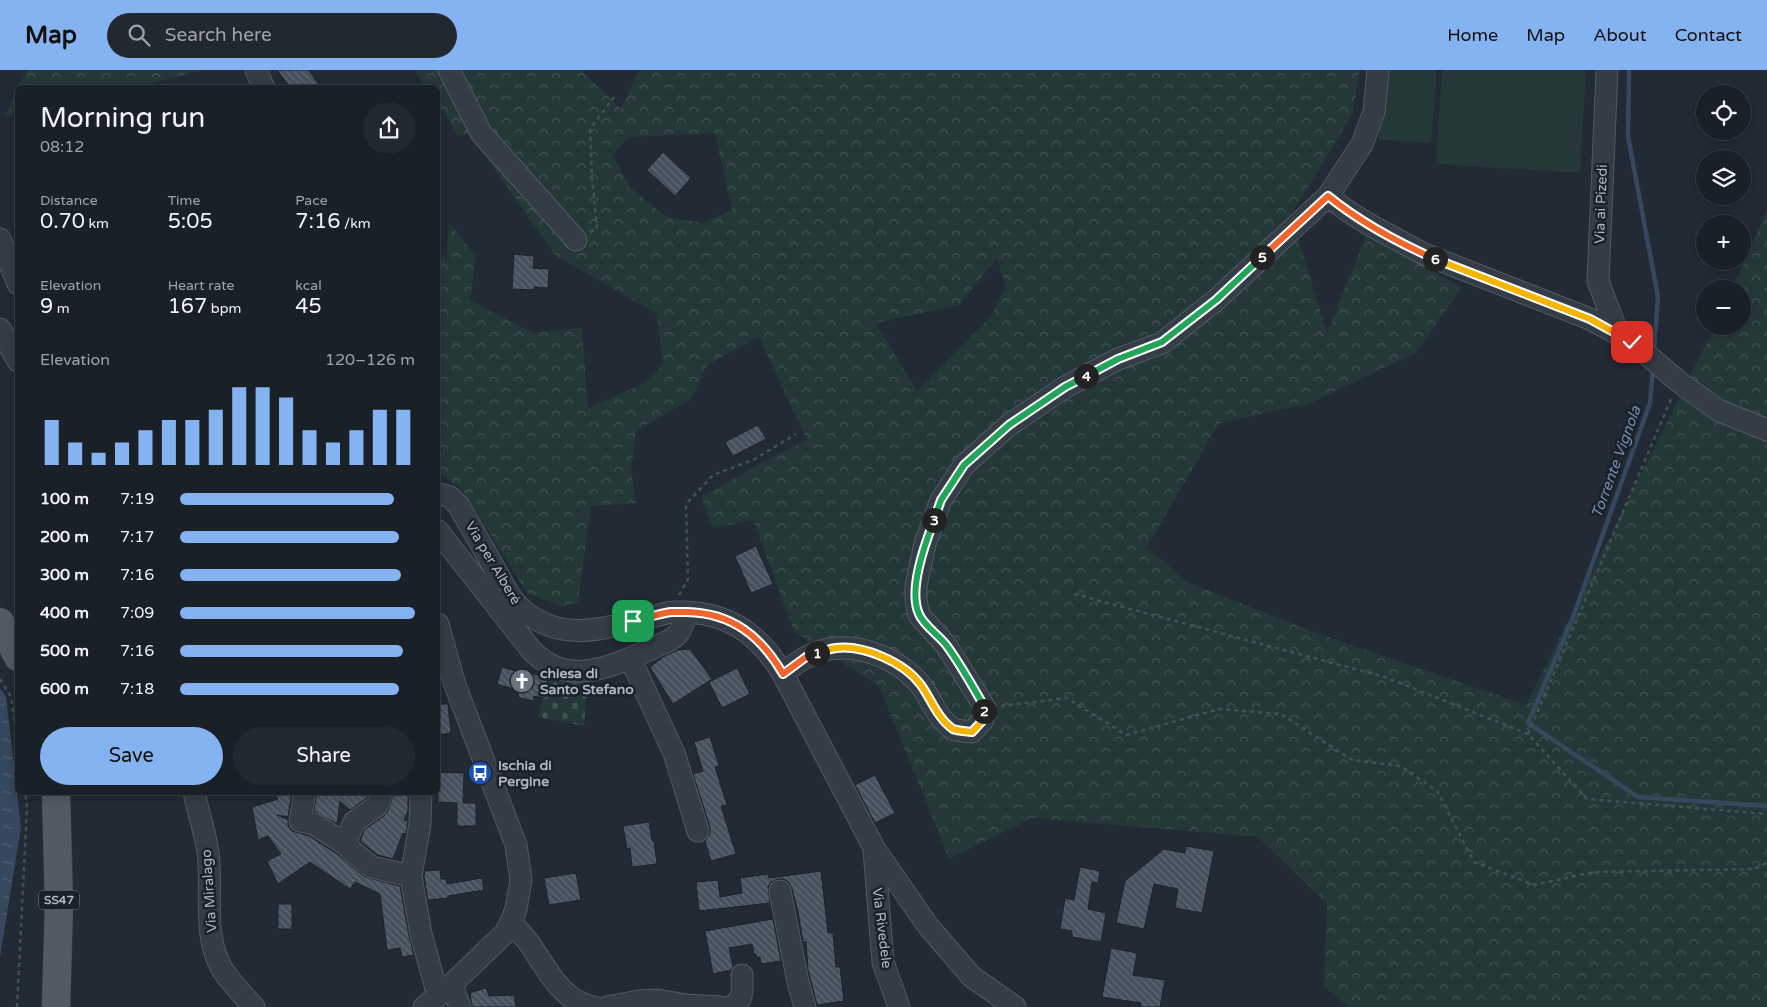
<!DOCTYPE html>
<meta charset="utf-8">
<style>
:root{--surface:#192028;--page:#222830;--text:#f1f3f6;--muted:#9fa3a8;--line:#373e45;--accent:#85b2f0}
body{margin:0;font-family:"Varela Round",sans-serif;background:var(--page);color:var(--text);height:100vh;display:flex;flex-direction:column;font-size:19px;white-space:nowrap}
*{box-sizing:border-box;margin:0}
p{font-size:16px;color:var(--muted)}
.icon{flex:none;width:28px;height:28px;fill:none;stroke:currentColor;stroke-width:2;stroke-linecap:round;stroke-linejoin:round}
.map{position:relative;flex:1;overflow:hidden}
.details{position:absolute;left:15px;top:15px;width:425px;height:710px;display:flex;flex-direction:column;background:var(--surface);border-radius:8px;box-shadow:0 2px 12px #0003,0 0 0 1px var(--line)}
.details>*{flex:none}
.tools{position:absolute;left:1696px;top:15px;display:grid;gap:10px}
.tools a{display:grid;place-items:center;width:55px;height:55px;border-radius:50%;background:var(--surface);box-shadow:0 2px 12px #0003,0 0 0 1px var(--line);font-size:25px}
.pin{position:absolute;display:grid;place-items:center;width:42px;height:42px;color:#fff;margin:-21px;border-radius:10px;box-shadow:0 2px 8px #0006}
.km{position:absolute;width:25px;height:25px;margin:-12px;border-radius:50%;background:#222;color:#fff;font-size:14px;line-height:25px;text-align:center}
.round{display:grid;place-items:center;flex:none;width:52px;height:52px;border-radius:26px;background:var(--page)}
.headline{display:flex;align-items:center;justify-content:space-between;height:85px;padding:0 25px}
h1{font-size:28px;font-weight:600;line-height:38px}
.figures{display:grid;grid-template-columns:repeat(3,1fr);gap:8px;height:85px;padding:5px 25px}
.figures div{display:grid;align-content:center}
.figures b{font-size:21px;font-weight:600}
.figures small{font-size:14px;font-weight:400}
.figures p{font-size:14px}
.chart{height:140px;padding:10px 25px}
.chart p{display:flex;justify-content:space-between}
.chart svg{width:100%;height:90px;margin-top:5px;stroke:var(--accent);stroke-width:6}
.action{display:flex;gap:10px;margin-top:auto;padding:10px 25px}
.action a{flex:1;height:58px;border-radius:30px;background:var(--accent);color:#111;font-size:20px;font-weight:600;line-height:58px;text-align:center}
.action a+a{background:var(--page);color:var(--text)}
ul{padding:0 25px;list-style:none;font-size:16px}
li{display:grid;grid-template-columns:80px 60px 1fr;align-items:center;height:38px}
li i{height:12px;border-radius:6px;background:var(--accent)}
header{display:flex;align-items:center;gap:30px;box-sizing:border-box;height:70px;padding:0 25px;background:var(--accent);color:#111}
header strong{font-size:24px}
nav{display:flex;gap:28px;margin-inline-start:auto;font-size:18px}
.search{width:350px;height:45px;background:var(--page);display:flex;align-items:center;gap:12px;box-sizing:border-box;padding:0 18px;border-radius:28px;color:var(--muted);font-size:19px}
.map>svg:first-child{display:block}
.forest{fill:url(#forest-crowns);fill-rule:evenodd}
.cemetery{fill:url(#cemetery-stones)}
.pitch{fill:#253838}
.water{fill:url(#water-ripples)}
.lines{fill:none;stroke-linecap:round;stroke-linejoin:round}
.stream{stroke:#36485d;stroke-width:4.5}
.building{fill:url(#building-back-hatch);stroke:#1b232c}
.minor-casing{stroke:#515963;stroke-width:23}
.major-casing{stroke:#3d454f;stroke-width:29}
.path{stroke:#425355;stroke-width:2.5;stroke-dasharray:4 4;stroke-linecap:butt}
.minor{stroke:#343c45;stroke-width:21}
.major{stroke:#525b65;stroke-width:28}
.split-1-casing{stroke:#fff;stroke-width:10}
.split-2-casing{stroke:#fff;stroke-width:10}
.split-3-casing{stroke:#fff;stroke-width:10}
.split-4-casing{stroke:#fff;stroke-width:10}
.split-5-casing{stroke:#fff;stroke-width:10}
.split-6-casing{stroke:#fff;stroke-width:10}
.split-7-casing{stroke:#fff;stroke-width:10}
.split-1{stroke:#f0652b;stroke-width:6}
.split-2{stroke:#f5b400;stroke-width:6}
.split-3{stroke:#22a559;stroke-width:6}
.split-4{stroke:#22a559;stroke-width:6}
.split-5{stroke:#22a559;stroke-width:6}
.split-6{stroke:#f0652b;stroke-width:6}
.split-7{stroke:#f5b400;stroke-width:6}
.labels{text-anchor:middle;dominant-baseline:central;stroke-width:5;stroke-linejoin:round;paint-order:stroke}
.shield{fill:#19212a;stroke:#818994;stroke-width:1}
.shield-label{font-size:12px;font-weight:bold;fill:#aeb6c2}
.street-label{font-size:14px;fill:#aeb6c2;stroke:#19212a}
.poi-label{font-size:14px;font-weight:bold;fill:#aeb6c2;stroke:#19212a;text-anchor:start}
.water-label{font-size:15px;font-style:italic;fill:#778eaa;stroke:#19212a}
</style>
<header>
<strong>Map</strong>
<div class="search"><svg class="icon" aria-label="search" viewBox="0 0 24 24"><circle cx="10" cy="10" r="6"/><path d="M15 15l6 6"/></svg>Search here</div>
<nav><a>Home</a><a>Map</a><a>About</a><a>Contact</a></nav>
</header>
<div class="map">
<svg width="1767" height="937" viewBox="0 0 1767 937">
<defs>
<pattern id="forest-crowns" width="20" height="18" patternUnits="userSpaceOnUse" patternTransform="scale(1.25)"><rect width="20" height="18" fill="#253838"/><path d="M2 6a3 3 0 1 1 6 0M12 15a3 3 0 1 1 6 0" fill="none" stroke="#425353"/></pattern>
<pattern id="cemetery-stones" width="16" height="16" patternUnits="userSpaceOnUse" patternTransform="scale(1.25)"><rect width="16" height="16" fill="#253838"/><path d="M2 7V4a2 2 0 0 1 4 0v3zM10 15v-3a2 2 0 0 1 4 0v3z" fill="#425353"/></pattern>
<pattern id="water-ripples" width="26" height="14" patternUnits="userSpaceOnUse" patternTransform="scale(1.25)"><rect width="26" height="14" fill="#36485d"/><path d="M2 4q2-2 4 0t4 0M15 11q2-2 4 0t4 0" fill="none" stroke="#516073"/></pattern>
<pattern id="building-back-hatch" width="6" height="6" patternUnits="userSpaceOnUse" patternTransform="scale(1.25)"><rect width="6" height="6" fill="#47515e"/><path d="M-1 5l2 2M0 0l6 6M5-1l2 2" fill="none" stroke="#5f6873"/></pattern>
</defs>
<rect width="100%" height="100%" fill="#212a35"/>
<path class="forest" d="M27 0H203L138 17H18Z
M414 0H582L583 2 621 39 639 0H1360L1352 45 1291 145 1327 263 1366 166 1462 217 1416 283 1308 334 1219 353 1147 477 1187 512 1311 561 1526 635 1715 256H1742V219H1732L1767 140V937H1347L1324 916 1327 833 1258 767 1032 748 949 789 879 616 794 562 753 450 713 458 701 427 763 392 807 370 759 267 707 295 691 329 636 361 631 401 636 433 591 436 578 532 562 537 527 523 462 419 438 403V184L447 188 449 153 476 186 470 230 533 263 582 258 588 338 645 313 663 294 656 243 555 185 470 64 458 65 438 34V18L426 17ZM715 63 732 140 703 153 665 146 629 116 613 85 629 67ZM997 188 1006 216 991 246 917 321 876 253 959 235Z
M17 19V44L4 47Z"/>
<path class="cemetery" d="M550 601 588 608 584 656 538 647 543 628 548 625 549 620 546 616Z"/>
<path class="pitch" d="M1384 0H1437L1431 73 1379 70Z
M1442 0H1586L1580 103 1436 94Z"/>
<path class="water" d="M0 618 6 627 21 757 0 887Z"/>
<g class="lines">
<path class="stream" d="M1629 0 1628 66 1658 227 1654 281
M1653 299 1650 333 1572 550 1528 653 1638 727 1767 736"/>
</g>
<path class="building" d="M277 0H308L322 18H291Z
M663 82 691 108 675 126 647 100Z
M514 184 534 186 533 198 549 199 548 218 534 217V220L512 219Z
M758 355 766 369 733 386 725 372Z
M756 476 773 514 751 523 735 486Z
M690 579 712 609 673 634 650 597 663 587 678 580Z
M502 597 519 602 520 600 548 608 546 616 549 620 548 625 543 628 534 626 533 631 518 627 519 621 497 614Z
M737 598 750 624 722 638 709 612Z
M438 634H448L451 663 438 665Z
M710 667 719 696 715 697 727 735 721 736 736 784 711 791 705 771 710 764V757L693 704 703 701 694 672Z
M438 702 464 703 463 733H476V756H457V733L438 732Z
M875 705 895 743 875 753 855 715Z
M274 722H292L288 747 277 745 288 750V756L292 761 309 766 337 784 365 807 400 816 409 866 414 885 402 887 400 878 387 880 380 824 355 812 350 819 310 792 278 814 267 791 281 784 268 766 258 770 252 737 278 729Z
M317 722H369L367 728 350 740 340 731 337 754 314 741Z
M394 722H408V741L404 750 408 751 406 764 403 763 393 789 378 785 360 771 364 760 384 746 388 741Z
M649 752 652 771H654L657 794 632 797 630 778 627 779 623 756Z
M1186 776 1214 781 1202 843 1175 838 1178 819 1154 814 1144 859 1116 853 1125 811 1164 779 1185 783Z
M1080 797 1100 801 1098 813 1092 812 1088 839 1106 843 1101 872 1072 867V861L1060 859 1065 828 1074 830Z
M440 800 441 809H446L447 814 482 808 484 820 448 826V828L428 830 424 806 425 801Z
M821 801 828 863H833L836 897H840L844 931 817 935 808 900 806 872H803L798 842 792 819 789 812 784 809H778L771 812 768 817 770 833 699 841 696 812 718 810 720 827 742 823 740 808 768 804 769 808Z
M576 803 581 830 549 835 544 808Z
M278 834H292V859H278Z
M773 849 781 891 761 894 760 887H757L756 884H754L752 874 729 878 733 897 731 900 713 904 705 861Z
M1111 878 1137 883 1133 905 1165 910 1160 937H1140L1141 933 1102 927Z
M486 918 489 926 514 925 516 937H472L470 923Z"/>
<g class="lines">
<g class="minor-casing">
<path id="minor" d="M256 0 264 18
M449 0 481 63 576 170
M1607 0 1598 211 1618 264
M1328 126 1346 140 1370 155 1424 184 1590 249 1618 264 1632 272 1679 312 1718 340 1767 360
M0 169 18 214
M0 259 18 291
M438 424 450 427 459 436C471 457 483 478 495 499 503 514 511 532 525 542 565 573 604 558 648 548 657 546 666 542 674 542 725 540 758 562 783 604L874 778 928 856 972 907 1015 937
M438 461 532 581C544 592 556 600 573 601 600 603 626 590 651 579 659 575 672 571 678 564 683 558 684 550 686 542
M630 588 674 683 698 761
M783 604C790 598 797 592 805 588 842 566 892 583 919 613 930 626 937 649 953 659 958 661 966 661 972 662L983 650 985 638 946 575 919 545 916 530V516L925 474 941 430 964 395 1009 355 1065 317 1118 289 1162 273 1216 230 1328 126 1362 74 1374 42 1378 0
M194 722C198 742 205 762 208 782 213 820 202 864 222 899 231 913 243 925 254 937
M305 722 300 751 314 754 345 774 353 782 372 797 411 806
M421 722 420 754 411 806 421 864 438 926
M345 774 354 752 377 736 382 722
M874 780 883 892 899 937
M780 821 798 912 805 937
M511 852C517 859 524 866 529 873 546 897 561 932 594 937
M453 913 455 924 460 937
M424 937 453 913 505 863 511 852 516 839 521 810 516 775 455 615 438 554
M607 937 639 931 657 930 686 935 719 937
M729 937C745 932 742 919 742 905"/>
</g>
<g class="major-casing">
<path id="major" d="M0 552 18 587
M56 937 59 835 56 722"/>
</g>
<path class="path" d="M590 162 597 159 592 107 590 59 614 27
M1074 524 1385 607 1528 664 1587 729 1767 744
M679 525 688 509 686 434 713 405 755 389 796 364
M0 609 11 627 18 671
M1001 636 1067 628 1126 665 1219 639 1281 644 1352 690 1401 696 1437 721 1474 792 1534 815 1594 802 1753 799 1767 793
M1528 664 1672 327
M393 743 404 748
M17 937 27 737 25 722"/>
<use href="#minor" class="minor"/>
<use href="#major" class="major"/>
</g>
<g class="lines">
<g class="split-1-casing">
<path id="split-1" d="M633 551C646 548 658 544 671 542 676 542 681 542 687 542 732 543 761 566 783 604L806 587 817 583"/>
</g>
<g class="split-2-casing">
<path id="split-2" d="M817 583C823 581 830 579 836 578 864 575 904 592 921 615 931 629 938 649 953 659 958 661 966 661 972 662L983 650 984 641"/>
</g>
<g class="split-3-casing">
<path id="split-3" d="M934 450C925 474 908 520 919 544 923 555 940 566 947 576 961 595 973 617 985 638L984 641"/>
</g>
<g class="split-4-casing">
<path id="split-4" d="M934 450 941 430 964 395 1009 355 1065 317 1086 306"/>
</g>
<g class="split-5-casing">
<path id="split-5" d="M1086 306 1118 289 1162 272 1216 230 1262 187"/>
</g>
<g class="split-6-casing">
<path id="split-6" d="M1262 187 1328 126C1360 152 1397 172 1435 189"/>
</g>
<g class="split-7-casing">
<path id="split-7" d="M1435 189 1590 249 1632 272"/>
</g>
<use href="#split-1" class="split-1"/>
<use href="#split-2" class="split-2"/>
<use href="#split-3" class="split-3"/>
<use href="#split-4" class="split-4"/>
<use href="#split-5" class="split-5"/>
<use href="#split-6" class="split-6"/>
<use href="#split-7" class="split-7"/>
</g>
<defs>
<g id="church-disc" transform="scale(1.25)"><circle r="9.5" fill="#6b7280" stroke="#19212a"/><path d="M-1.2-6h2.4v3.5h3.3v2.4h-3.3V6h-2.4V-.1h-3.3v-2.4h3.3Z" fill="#fff"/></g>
<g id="bus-disc" transform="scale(1.25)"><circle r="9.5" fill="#1a4fb4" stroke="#19212a"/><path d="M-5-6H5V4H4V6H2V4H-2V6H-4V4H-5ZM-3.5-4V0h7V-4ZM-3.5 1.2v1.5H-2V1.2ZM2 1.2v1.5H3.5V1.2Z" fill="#fff"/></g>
</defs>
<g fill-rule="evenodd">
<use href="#church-disc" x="522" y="611"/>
<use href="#bus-disc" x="480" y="703"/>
</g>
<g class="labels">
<rect class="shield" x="39" y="820.5" width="40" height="19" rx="4"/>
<g class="shield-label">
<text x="59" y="830">SS47</text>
</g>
<g class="street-label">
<text transform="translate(1601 134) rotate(-88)">Via ai Pizedi</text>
<text transform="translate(493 493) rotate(59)">Via per Alberé</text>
<text transform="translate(209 821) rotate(-94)">Via Miralago</text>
<text transform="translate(882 858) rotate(83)">Via Rivedele</text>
</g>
<g class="poi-label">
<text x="540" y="603">chiesa di<tspan x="540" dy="16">Santo Stefano</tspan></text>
<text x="498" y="695">Ischia di<tspan x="498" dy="16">Pergine</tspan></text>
</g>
<g class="water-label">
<text transform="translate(1616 392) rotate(-70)">Torrente Vignola</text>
</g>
</g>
</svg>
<div class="tools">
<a><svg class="icon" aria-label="locate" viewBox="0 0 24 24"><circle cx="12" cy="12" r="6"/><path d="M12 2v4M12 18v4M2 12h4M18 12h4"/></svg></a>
<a><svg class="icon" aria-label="layers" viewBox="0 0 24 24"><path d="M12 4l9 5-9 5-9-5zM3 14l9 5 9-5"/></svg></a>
<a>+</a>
<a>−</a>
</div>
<div class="pin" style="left:633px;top:551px;background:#1e9e55"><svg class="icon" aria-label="arrive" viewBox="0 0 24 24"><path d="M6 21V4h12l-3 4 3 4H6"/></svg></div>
<div class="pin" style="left:1632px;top:272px;background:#d93025"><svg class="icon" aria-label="check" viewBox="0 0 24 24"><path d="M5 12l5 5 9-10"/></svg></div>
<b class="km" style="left:817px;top:583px">1</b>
<b class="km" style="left:984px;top:641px">2</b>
<b class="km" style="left:934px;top:450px">3</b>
<b class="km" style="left:1086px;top:306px">4</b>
<b class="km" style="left:1262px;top:187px">5</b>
<b class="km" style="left:1435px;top:189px">6</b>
<section class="details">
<div class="headline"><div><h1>Morning run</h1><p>08:12</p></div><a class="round"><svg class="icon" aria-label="share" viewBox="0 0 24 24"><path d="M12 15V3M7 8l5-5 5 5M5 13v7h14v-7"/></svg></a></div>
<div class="figures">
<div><p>Distance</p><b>0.70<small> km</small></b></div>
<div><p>Time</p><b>5:05</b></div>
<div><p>Pace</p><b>7:16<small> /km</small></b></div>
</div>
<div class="figures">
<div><p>Elevation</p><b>9<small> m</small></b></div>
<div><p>Heart rate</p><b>167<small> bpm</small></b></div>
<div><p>kcal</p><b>45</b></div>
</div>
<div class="chart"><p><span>Elevation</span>120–126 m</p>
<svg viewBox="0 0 160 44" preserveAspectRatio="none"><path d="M5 44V22M15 44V33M25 44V38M35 44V33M45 44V27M55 44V22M65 44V22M75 44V17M85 44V6M95 44V6M105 44V11M115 44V27M125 44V33M135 44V27M145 44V17M155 44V17"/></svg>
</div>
<ul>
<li><b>100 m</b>7:19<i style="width:91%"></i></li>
<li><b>200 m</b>7:17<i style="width:93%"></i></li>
<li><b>300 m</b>7:16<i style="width:94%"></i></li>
<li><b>400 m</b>7:09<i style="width:100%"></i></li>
<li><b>500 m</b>7:16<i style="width:95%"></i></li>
<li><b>600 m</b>7:18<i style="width:93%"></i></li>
</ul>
<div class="action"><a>Save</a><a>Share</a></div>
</section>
</div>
